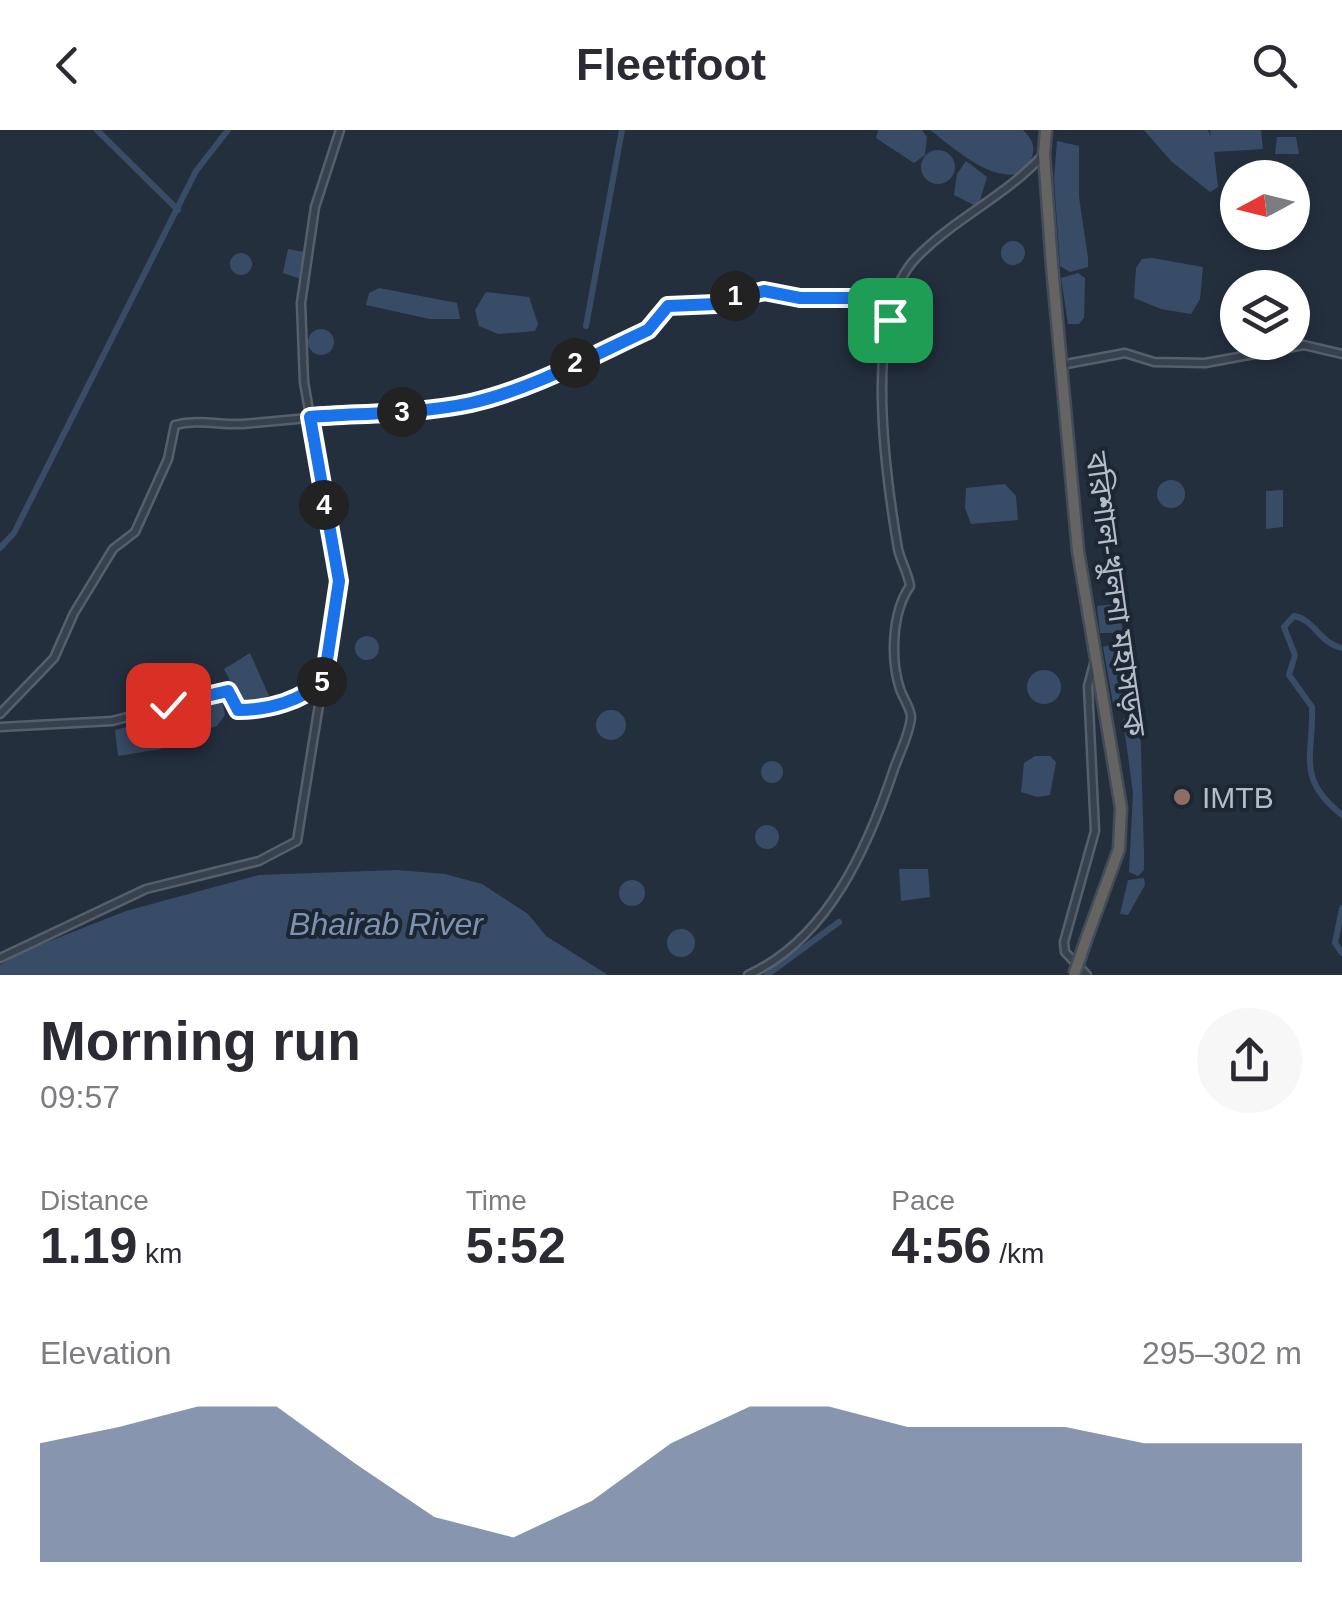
<!DOCTYPE html>
<meta charset="utf-8">
<style>
:root{--surface:#fff;--page:#f7f7f7;--text:#2b2b33;--muted:#7c7c81;--accent:#56698c}
body{margin:0;font-family:Helvetica,"Noto Sans Bengali",sans-serif;background:var(--page);color:var(--text);height:100vh;display:flex;flex-direction:column;font-size:38px;white-space:nowrap}
*{box-sizing:border-box;margin:0}
p{font-size:32px;color:var(--muted)}
.icon{flex:none;width:55px;height:55px;fill:none;stroke:currentColor;stroke-width:2;stroke-linecap:round;stroke-linejoin:round}
.map{position:relative;height:845px;overflow:hidden}
.sheet{display:flex;flex-direction:column;background:var(--surface);flex:1}
.sheet>*{flex:none}
.needle{width:65px;rotate:263deg}
.controls{position:absolute;left:1220px;top:30px;display:grid;gap:20px}
.controls a{display:grid;place-items:center;width:90px;height:90px;border-radius:50%;background:var(--surface);box-shadow:0 5px 15px #0003;font-size:50px}
.pin{position:absolute;display:grid;place-items:center;width:85px;height:85px;color:#fff;margin:-42px;border-radius:20px;box-shadow:0 5px 15px #0006}
.km{position:absolute;width:50px;height:50px;margin:-25px;border-radius:50%;background:#222;color:#fff;font-size:28px;line-height:50px;text-align:center}
.round{display:grid;place-items:center;flex:none;width:105px;height:105px;border-radius:52px;background:var(--page)}
.overview{display:flex;align-items:center;justify-content:space-between;height:170px;padding:0 40px}
h1{font-size:55px;font-weight:700;line-height:75px}
.stats{display:grid;grid-template-columns:repeat(3,1fr);gap:15px;height:170px;padding:10px 40px}
.stats div{display:grid;align-content:center}
.stats b{font-size:50px;font-weight:700}
.stats small{font-size:28px;font-weight:400}
.stats p{font-size:28px}
.chart{height:280px;padding:20px 40px}
.chart p{display:flex;justify-content:space-between}
.chart svg{width:100%;height:180px;margin-top:10px;fill:var(--accent);opacity:.7}
header{display:flex;justify-content:space-between;align-items:center;height:130px;padding:0 40px;background:var(--surface);font-size:45px;font-weight:700}
.map>svg:first-child{display:block}
.water{fill:#394c67}
.lines{fill:none;stroke-linecap:round;stroke-linejoin:round}
.canal{stroke:#394c67;stroke-width:6}
.minor-casing{stroke:#565f6c;stroke-width:11}
.trunk-casing{stroke:#434c59;stroke-width:15}
.minor{stroke:#38414e;stroke-width:6}
.trunk{stroke:#656462;stroke-width:10}
.trunk-bridge-casing{stroke:#434c59;stroke-width:15;stroke-linecap:butt}
.trunk-bridge{stroke:#656462;stroke-width:10}
.route-casing{stroke:#fff;stroke-width:20}
.route{stroke:#1a73e8;stroke-width:12}
.education-dot{fill:#8d6e63;stroke:#1d2633;stroke-width:4}
.labels{text-anchor:middle;dominant-baseline:central;stroke-width:8;stroke-linejoin:round;paint-order:stroke}
.street-label{font-size:30px;fill:#b4bcc9;stroke:#1d2633}
.poi-label{font-size:30px;fill:#b4bcc9;stroke:#1d2633;text-anchor:start}
.water-label{font-size:32px;font-style:italic;fill:#7c92b1;stroke:#1d2633}
</style>
<header><svg class="icon" aria-label="back" viewBox="0 0 24 24"><path d="M15 5l-7 7 7 7"/></svg>Fleetfoot<svg class="icon" aria-label="search" viewBox="0 0 24 24"><circle cx="10" cy="10" r="6"/><path d="M15 15l6 6"/></svg></header>
<div class="map">
<svg width="1342" height="845" viewBox="0 0 1342 845">
<rect width="100%" height="100%" fill="#242f3e"/>
<path class="water" d="M878 0H922L927 7 925 25 914 33 876 8Z
M930 0H1023C1038 15 1035 23 1025 41 995 57 953 17 930 0Z
M1144 0H1208L1211 7 1210 0H1261L1263 19 1214 22 1218 57 1210 62 1171 31Z
M1277 7H1296L1299 24H1275Z
M1057 11 1079 16V67L1088 128V137L1070 142 1060 136 1054 48Z
M921 37a17 17 0 1 1 34 0a17 17 0 1 1-34 0Z
M966 31 987 47 978 77 954 65 957 44Z
M1001 123a12 12 0 1 1 24 0a12 12 0 1 1-24 0Z
M288 119 304 122 301 149 283 143Z
M230 134a11 11 0 1 1 22 0a11 11 0 1 1-22 0Z
M1152 128 1203 137 1200 169 1191 184 1161 179 1134 168 1136 138 1142 129Z
M1078 143 1085 148 1084 188 1079 194H1068L1061 148Z
M379 158 457 173 460 189H430L366 175 369 163Z
M486 162 529 167 538 194 535 201 498 204 479 196 475 180Z
M308 212a13 13 0 1 1 26 0a13 13 0 1 1-26 0Z
M1157 364a14 14 0 1 1 28 0a14 14 0 1 1-28 0Z
M1005 354 1016 366 1018 390 971 394 965 378 966 358Z
M1283 360V397L1266 399V361Z
M1116 474 1124 503H1100L1097 476Z
M355 518a12 12 0 1 1 24 0a12 12 0 1 1-24 0Z
M1118 512 1129 518 1137 572 1114 579 1103 517Z
M250 523 269 566 244 577 224 539Z
M1027 557a17 17 0 1 1 34 0a17 17 0 1 1-34 0Z
M221 565 225 585 217 596 187 606 177 602 176 577Z
M596 595a15 15 0 1 1 30 0a15 15 0 1 1-30 0Z
M1140 587 1144 723V740L1138 746 1129 742 1133 663 1123 589Z
M154 590 161 619 118 626 115 600Z
M1035 626H1050L1056 632 1050 665 1037 667 1021 662 1024 633Z
M761 642a11 11 0 1 1 22 0a11 11 0 1 1-22 0Z
M755 707a12 12 0 1 1 24 0a12 12 0 1 1-24 0Z
M899 739H928L930 767 901 771Z
M397 740 445 744 482 754 528 784 546 806 608 845H0V835L22 822 126 781 259 745Z
M1144 748 1145 755 1128 785 1120 784 1128 750Z
M619 763a13 13 0 1 1 26 0a13 13 0 1 1-26 0Z
M667 813a14 14 0 1 1 28 0a14 14 0 1 1-28 0Z"/>
<g class="lines">
<path class="canal" d="M97 0 178 80
M586 196 622 0
M0 418 14 403 196 41 228 0
M1342 518C1319 513 1314 489 1294 486L1284 497 1295 525 1289 545 1312 577C1314 625 1295 648 1342 685
M1342 778 1335 813 1342 823
M767 845 839 792"/>
<g class="minor-casing">
<path id="minor" d="M1061 235 1125 223 1154 232 1205 233 1304 215 1342 224
M0 584 54 528 74 483 113 419 135 402 168 329 175 295C197 289 219 295 243 294L471 273 537 249 648 199 662 180 680 174H716L764 161 800 168H892
M0 597 112 591 228 561 238 580C267 581 300 572 321 552
M0 828 146 759 259 731 297 711 339 451 304 252 301 173 315 77 340 0
M748 845C828 809 868 717 894 639 899 624 910 603 911 587 911 579 903 568 900 559 890 528 892 482 910 456 908 443 901 432 898 419 886 348 861 183 917 127 955 88 1006 66 1043 25
M1087 845 1065 822 1064 812 1095 701 1088 556 1095 530"/>
</g>
<g class="trunk-casing">
<path id="trunk" d="M1046 0 1044 24 1052 136 1078 421 1121 678 1119 719 1086 810"/>
</g>
<use href="#minor" class="minor"/>
<use href="#trunk" class="trunk"/>
<g class="trunk-bridge-casing">
<path id="trunk-bridge" d="M1074 845 1086 810"/>
</g>
<use href="#trunk-bridge" class="trunk-bridge"/>
</g>
<g class="lines">
<g class="route-casing">
<path id="route" d="M168 575 228 561 238 580C269 580 301 571 324 550L339 451 310 287C364 283 419 284 471 273 532 259 592 226 648 200L668 176 716 174 764 161 800 168H892L890 190"/>
</g>
<use href="#route" class="route"/>
</g>
<circle class="education-dot" cx="1182" cy="667" r="10"/>
<g class="labels">
<g class="street-label">
<text transform="translate(1116 464) rotate(82)">বরিশাল-খুলনা মহাসড়ক</text>
</g>
<g class="poi-label">
<text x="1202" y="667">IMTB</text>
</g>
<g class="water-label">
<text x="386" y="794">Bhairab River</text>
</g>
</g>
</svg>
<div class="controls">
<a><svg class="needle" viewBox="-14 -14 28 28"><path d="M0-13l5 13h-10z" fill="#e53935"/><path d="M0 13l5-13h-10z" fill="#7c7c81"/></svg></a>
<a><svg class="icon" aria-label="layers" viewBox="0 0 24 24"><path d="M12 4l9 5-9 5-9-5zM3 14l9 5 9-5"/></svg></a>
</div>
<div class="pin" style="left:890px;top:190px;background:#1e9e55"><svg class="icon" aria-label="arrive" viewBox="0 0 24 24"><path d="M6 21V4h12l-3 4 3 4H6"/></svg></div>
<div class="pin" style="left:168px;top:575px;background:#d93025"><svg class="icon" aria-label="check" viewBox="0 0 24 24"><path d="M5 12l5 5 9-10"/></svg></div>
<b class="km" style="left:735px;top:166px">1</b>
<b class="km" style="left:575px;top:233px">2</b>
<b class="km" style="left:402px;top:282px">3</b>
<b class="km" style="left:324px;top:375px">4</b>
<b class="km" style="left:322px;top:552px">5</b>
</div>
<section class="sheet">
<div class="overview"><div><h1>Morning run</h1><p>09:57</p></div><a class="round"><svg class="icon" aria-label="share" viewBox="0 0 24 24"><path d="M12 15V3M7 8l5-5 5 5M5 13v7h14v-7"/></svg></a></div>
<div class="stats">
<div><p>Distance</p><b>1.19<small> km</small></b></div>
<div><p>Time</p><b>5:52</b></div>
<div><p>Pace</p><b>4:56<small> /km</small></b></div>
</div>
<div class="chart"><p><span>Elevation</span>295–302 m</p>
<svg viewBox="0 0 160 44" preserveAspectRatio="none"><path d="M0 44V15L10 11L20 6L30 6L40 20L50 33L60 38L70 29L80 15L90 6L100 6L110 11L120 11L130 11L140 15L150 15L160 15V44z"/></svg>
</div>
</section>
